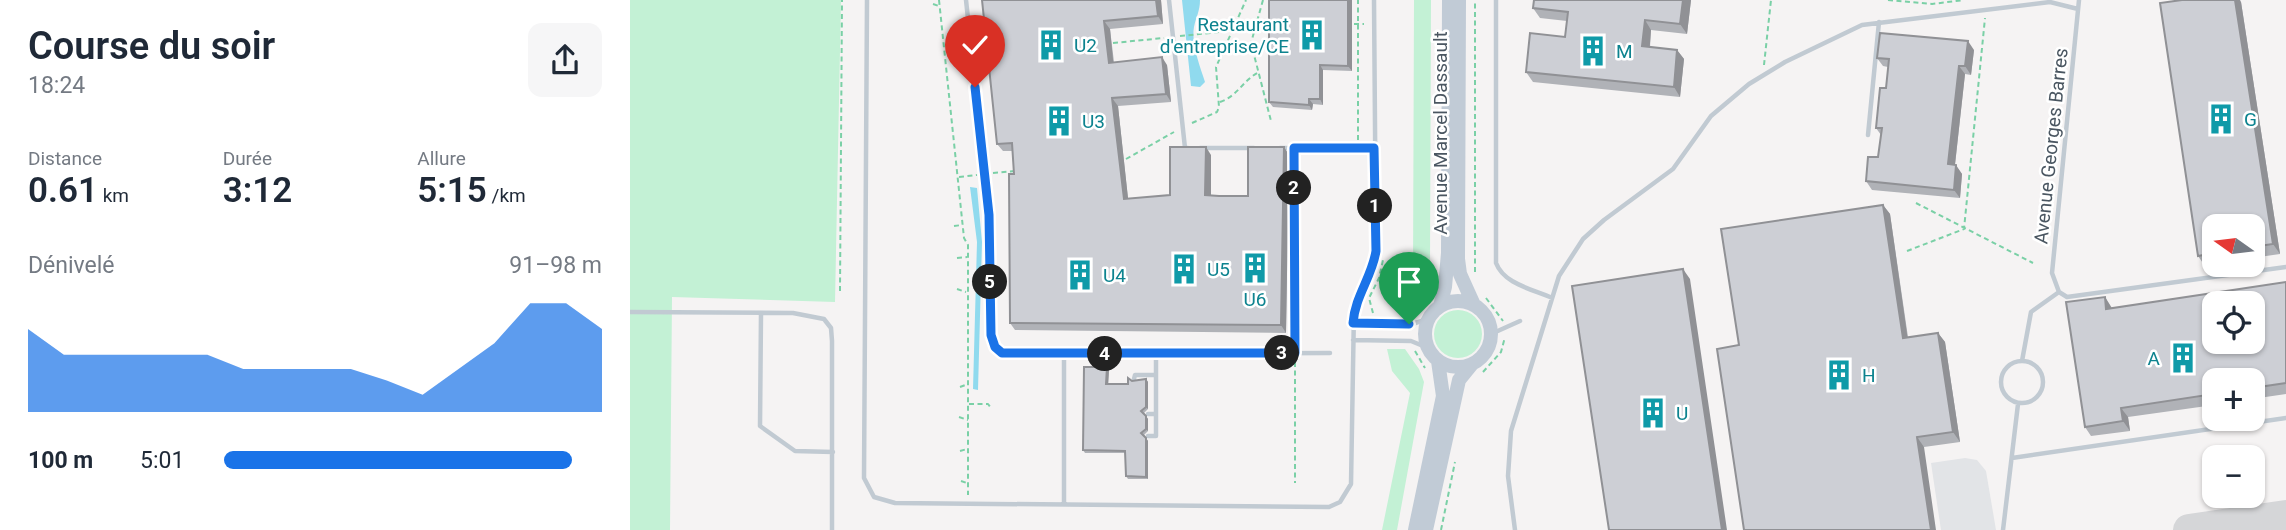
<!DOCTYPE html>
<html lang="fr">
<meta charset="utf-8">
<style>
:root{--surface:#fff;--page:#f6f6f7;--text:#1f2937;--muted:#747a83;--accent:#1a73e8}
body{margin:0;font-family:Roboto,sans-serif;background:var(--page);color:var(--text);height:100vh;display:flex;flex-direction:column;font-size:26px;white-space:nowrap}
*{box-sizing:border-box;margin:0}
p{font-size:23px;color:var(--muted)}
.icon{flex:none;width:38px;height:38px;fill:none;stroke:currentColor;stroke-width:2;stroke-linecap:round;stroke-linejoin:round}
.map{position:relative;flex:1;overflow:hidden}
.details{display:flex;flex-direction:column;background:var(--surface);width:630px}
.details>*{flex:none}
.needle{width:46px;rotate:284deg}
.fabs{position:absolute;left:1572px;top:214px;display:grid;gap:14px}
.fabs a{display:grid;place-items:center;width:63px;height:63px;border-radius:14px;background:var(--surface);box-shadow:0 2px 5px #0004;font-size:35px}
.pin{position:absolute;display:grid;place-items:center;width:60px;height:60px;color:#fff;margin:-72px -30px;border-radius:50% 50% 50% 0;rotate:-45deg;box-shadow:0 0 7px #0007}
.pin .icon{rotate:45deg}
.km{position:absolute;width:35px;height:35px;margin:-18px;border-radius:50%;background:#222;color:#fff;font-size:19px;line-height:35px;text-align:center}
.round{display:grid;place-items:center;flex:none;width:74px;height:74px;border-radius:14px;background:var(--page)}
.overview{display:flex;align-items:center;justify-content:space-between;height:119px;padding:0 28px}
h1{font-size:38px;font-weight:600;line-height:52px}
.stats{display:grid;grid-template-columns:repeat(3,1fr);gap:10px;height:119px;padding:7px 28px}
.stats div{display:grid;align-content:center}
.stats b{font-size:35px;font-weight:600}
.stats small{font-size:19px;font-weight:400}
.stats p{font-size:19px}
.chart{height:196px;padding:14px 28px}
.chart p{display:flex;justify-content:space-between}
.chart svg{width:100%;height:126px;margin-top:7px;fill:var(--accent);opacity:.7}
ul{padding:0 28px;list-style:none;font-size:23px}
li{display:grid;grid-template-columns:112px 84px 1fr;align-items:center;height:52px}
li i{height:18px;border-radius:9px;background:var(--accent)}
main{display:flex;flex:1;min-height:0}
.map>svg:first-child{display:block}
.airport{fill:#e2e4e7}
.green{fill:#c3f1d5}
.water{fill:#90daee}
.lines{fill:none;stroke-linecap:round;stroke-linejoin:round}
.taxiway{stroke:#d5d6d8;stroke-width:32}
.path{stroke:#7ad0a6;stroke-width:2;stroke-dasharray:5 3.5;stroke-linecap:butt}
.lane{stroke:#c1cad2;stroke-width:4.5}
.secondary{stroke:#c1cbd6;stroke-width:14}
.wall{fill:#b0b2b7}
.shaded-wall{fill:#909195}
.building{fill:#cdcfd5;stroke:#909195;stroke-width:2;fill-rule:evenodd}
.route-casing{stroke:#fff;stroke-width:14}
.route{stroke:#1a73e8;stroke-width:9}
.labels{text-anchor:middle;dominant-baseline:central;stroke-width:5;stroke-linejoin:round;paint-order:stroke}
.culture-label{font-size:19px;fill:#0d838f;stroke:#fff;text-anchor:start}
.street-label{font-size:19px;fill:#4a5661;stroke:#fff}
</style>
<main>
<section class="details">
<div class="overview"><div><h1>Course du soir</h1><p>18:24</p></div><a class="round"><svg class="icon" aria-label="share" viewBox="0 0 24 24"><path d="M12 15V3M7 8l5-5 5 5M5 13v7h14v-7"/></svg></a></div>
<div class="stats">
<div><p>Distance</p><b>0.61<small> km</small></b></div>
<div><p>Durée</p><b>3:12</b></div>
<div><p>Allure</p><b>5:15<small> /km</small></b></div>
</div>
<div class="chart"><p><span>Dénivelé</span>91–98 m</p>
<svg viewBox="0 0 160 44" preserveAspectRatio="none"><path d="M0 44V15L10 24L20 24L30 24L40 24L50 24L60 29L70 29L80 29L90 29L100 33L110 38L120 29L130 20L140 6L150 6L160 15V44z"/></svg>
</div>
<ul>
<li><b>100 m</b>5:01<i style="width:92%"></i></li>
</ul>
</section>
<div class="map">
<svg width="1656" height="530" viewBox="0 0 1656 530">
<rect width="100%" height="100%" fill="#f5f3f3"/>
<path class="airport" d="M1335 458 1347 460 1356 471 1366 530H1311L1301 463Z"/>
<path class="green" d="M0 0H211L205 302 42 297 40 530H0Z
M784 0H801L800 268 772 307 762 308 783 276Z
M804 334a24 24 0 1 1 48 0a24 24 0 1 1-48 0Z
M757 349H775L789 369 794 382 767 530H752L780 393 762 371Z"/>
<path class="water" d="M552 0H570C570 11 566 17 564 27 561 44 570 66 575 82L570 87 561 86Z
M340 187 347 188 352 242 348 390 343 389 347 242Z"/>
<g class="lines">
<path class="taxiway" d="M1559 530 1656 516"/>
<path class="path" d="M309 0 334 238 338 245V495
M633 0 621 43 641 121
M1258 0 1302 4 1334 0
M303 4 309 6
M724 24H734
M550 36 600 31
M483 43 534 38
M1134 65 1141 0
M590 102C608 96 613 80 629 72
M562 123 587 112 589 107 586 67 616 0
M728 140V0
M664 155 665 346
M496 159 544 132
M363 173 386 171
M329 177 347 175
M1286 203 1403 263
M324 226 332 225
M1277 251 1334 229 1355 18
M327 258 337 257
M845 272V0
M327 289 336 292
M210 291 212 0
M856 298 873 321
M743 313 739 298 749 278 753 260
M783 313 798 296
M785 351 795 368
M665 362V483
M853 372 871 352 875 337
M330 387 338 384
M339 404H358L361 408
M329 417 338 420
M330 451 337 449
M331 481 337 483
M811 530 825 462"/>
<path class="lane" d="M237 0 234 478 244 497 265 503 699 507 710 502 721 484 724 310 746 251 744 0
M336 0 359 215 361 335 365 347 382 354 700 353
M539 0 555 148H558
M866 0V263C874 284 902 289 922 298
M1238 135 1249 22
M570 148H624
M650 148H744
M1429 292 1422 273 1449 0
M1429 292 1437 297 1656 267
M0 312 163 313 194 319 201 328 202 341V530
M131 313 130 426 165 451 203 452
M723 322 782 324 798 319
M861 334 890 321
M723 340 781 341 798 348
M1371 382a21 21 0 1 1 42 0a21 21 0 1 1-42 0Z
M1392 361 1401 312 1429 292
M504 379 505 375H526
M518 414H526
M518 436H526V354
M1382 458 1656 418
M434 504V354
M885 530 878 476 881 431 929 276 953 239 974 220 1043 169 1081 116 1119 84 1155 62 1232 25 1420 2 1448 9
M1373 530 1388 404"/>
<path class="secondary" d="M829 0 828 259 830 274 844 305
M795 334a33 33 0 1 1 66 0a33 33 0 1 1-66 0Z
M810 306 815 287 818 253 819 0
M785 530 813 396 808 361
M796 530 829 380 842 364"/>
</g>
<path class="wall" d="M352 0H531L533 24 480 29 484 62 537 65 541 102 488 106 498 199 540 195 581 155V195L618 196 654 147 659 155 656 333 385 330 380 323 384 174 382 151H373L367 144Z
M639 0H722V71L693 70V105L683 104 682 110 643 107 639 102Z
M904 0H1061L1057 34 1021 30 1020 47 1047 50 1054 59 1050 97 903 82 896 72 935 37 937 21 910 18 903 8Z
M1611 2 1650 254 1622 258V226H1584V264L1575 266 1568 256Z
M1344 50 1341 75 1335 74 1325 165 1332 174 1330 198 1242 190 1236 181 1248 157 1251 135 1246 128 1256 88 1258 67 1253 66 1247 58Z
M1253 205 1260 214 1278 337 1308 333 1315 342 1330 442 1294 447 1109 345Z
M1656 282V394L1622 399V380H1584V405L1498 417 1500 431 1461 436 1455 427 1475 297 1482 308Z
M477 367 479 370 478 384H498L502 381 516 379 518 382V409L514 413 518 419V431L514 435 518 441V479H498L496 476V453H455L453 450Z"/>
<path class="shaded-wall" d="M526 0H531L533 24 528 16Z
M718 0H722V71L718 66Z
M1053 0H1061L1057 34 1050 24Z
M1605 0H1610L1611 2 1650 254 1643 244Z
M1015 20 1021 30 1019 56 1012 46Z
M474 21 480 29 484 70 479 63Z
M1338 41 1344 50 1341 75 1335 66Z
M1047 50 1054 59 1050 97 1044 87Z
M532 57 537 65 541 102 536 94Z
M690 65 693 70V105L690 99Z
M1329 66 1335 74 1324 173 1318 164Z
M482 98 488 106 499 207 494 199Z
M679 99 683 104 682 110 679 105Z
M576 147 581 155V203L575 195Z
M654 147 659 155 656 333 651 325Z
M1326 165 1332 174 1330 198 1324 190Z
M1253 205 1260 214 1279 348 1273 338Z
M1053 269 1060 279 1097 530H1092Z
M1475 297 1481 307 1483 319 1476 309Z
M1308 333 1315 342 1330 442 1323 432Z
M477 367 479 370 478 387 476 384Z
M516 379 518 382V409L516 407Z
M1491 408 1498 417 1500 431 1493 421Z
M516 416 518 419V431L516 429Z
M1287 437 1294 447 1306 530H1301Z
M516 438 518 441V479L516 477Z"/>
<path class="building" d="M352 0H526L528 16 474 21 479 63 532 57 536 94 482 98 494 199 540 195V147H576L575 195 589 196H618V147H654L651 325 380 323 379 174H384L382 143 367 144Z
M639 0H718V66L690 65V99H679V105L639 102Z
M904 0H1053L1050 24 1015 20 1012 46 1047 50 1044 87 896 72 900 33 935 37 938 12 903 8Z
M1552 0H1605L1643 244 1622 247V226H1584V253L1568 256 1530 3Z
M1250 33 1338 41 1335 66H1329L1318 164 1326 165 1324 190 1236 181 1238 157H1248L1252 128H1246L1250 88H1256L1259 59 1247 58Z
M1253 205 1273 338 1308 333 1323 432 1287 437 1301 530H1114L1087 349 1109 345 1091 229Z
M1053 269 1092 530H979L942 286Z
M1656 282V383L1622 388V380H1584V394L1491 408 1493 421 1455 427 1436 302 1475 297 1476 309ZM1584 303H1622V341H1584Z
M454 367H477L476 384H498V378L502 381 516 379V407L511 411 516 416V429L511 433 516 438V477L496 476 495 451 453 450Z"/>
<g class="lines">
<g class="route-casing">
<path id="route" d="M345 87 359 215 361 335 365 347 372 353H665L664 148H744L746 251C742 277 725 296 723 323L779 324"/>
</g>
<use href="#route" class="route"/>
</g>
<defs>
<g id="building-bare" transform="scale(2.415)"><path d="M-4-6H4V6H1V3H-1V6H-4ZM-2.5-4.3h1.7v1.8h-1.7ZM.8-4.3h1.7v1.8H.8ZM-2.5-1h1.7V.8h-1.7ZM.8-1h1.7V.8H.8Z" fill="#0f9aa8" stroke="#fff" stroke-width="2.5" paint-order="stroke"/></g>
</defs>
<g fill-rule="evenodd">
<use href="#building-bare" x="682" y="35"/>
<use href="#building-bare" x="421" y="45"/>
<use href="#building-bare" x="963" y="51"/>
<use href="#building-bare" x="1591" y="119"/>
<use href="#building-bare" x="429" y="121"/>
<use href="#building-bare" x="625" y="268"/>
<use href="#building-bare" x="554" y="269"/>
<use href="#building-bare" x="450" y="275"/>
<use href="#building-bare" x="1553" y="358"/>
<use href="#building-bare" x="1209" y="375"/>
<use href="#building-bare" x="1023" y="413"/>
</g>
<g class="labels">
<g class="culture-label">
<text x="659" y="24" text-anchor="end">Restaurant<tspan x="659" dy="22">d'entreprise/CE</tspan></text>
<text x="444" y="45">U2</text>
<text x="986" y="51">M</text>
<text x="1614" y="119">G</text>
<text x="452" y="121">U3</text>
<text x="577" y="269">U5</text>
<text x="473" y="275">U4</text>
<text x="625" y="299" text-anchor="middle">U6</text>
<text x="1530" y="358" text-anchor="end">A</text>
<text x="1232" y="375">H</text>
<text x="1046" y="413">U</text>
</g>
<g class="street-label">
<text transform="translate(810 133) rotate(-90)">Avenue Marcel Dassault</text>
<text transform="translate(1421 146) rotate(-84)">Avenue Georges Barres</text>
</g>
</g>
</svg>
<div class="fabs">
<a><svg class="needle" viewBox="-14 -14 28 28"><path d="M0-13l5 13h-10z" fill="#e53935"/><path d="M0 13l5-13h-10z" fill="#747a83"/></svg></a>
<a><svg class="icon" aria-label="locate" viewBox="0 0 24 24"><circle cx="12" cy="12" r="6"/><path d="M12 2v4M12 18v4M2 12h4M18 12h4"/></svg></a>
<a>+</a>
<a>−</a>
</div>
<div class="pin" style="left:779px;top:324px;background:#1e9e55"><svg class="icon" aria-label="arrive" viewBox="0 0 24 24"><path d="M6 21V4h12l-3 4 3 4H6"/></svg></div>
<div class="pin" style="left:345px;top:87px;background:#d93025"><svg class="icon" aria-label="check" viewBox="0 0 24 24"><path d="M5 12l5 5 9-10"/></svg></div>
<b class="km" style="left:745px;top:206px">1</b>
<b class="km" style="left:664px;top:188px">2</b>
<b class="km" style="left:652px;top:353px">3</b>
<b class="km" style="left:475px;top:354px">4</b>
<b class="km" style="left:360px;top:282px">5</b>
</div>
</main>
